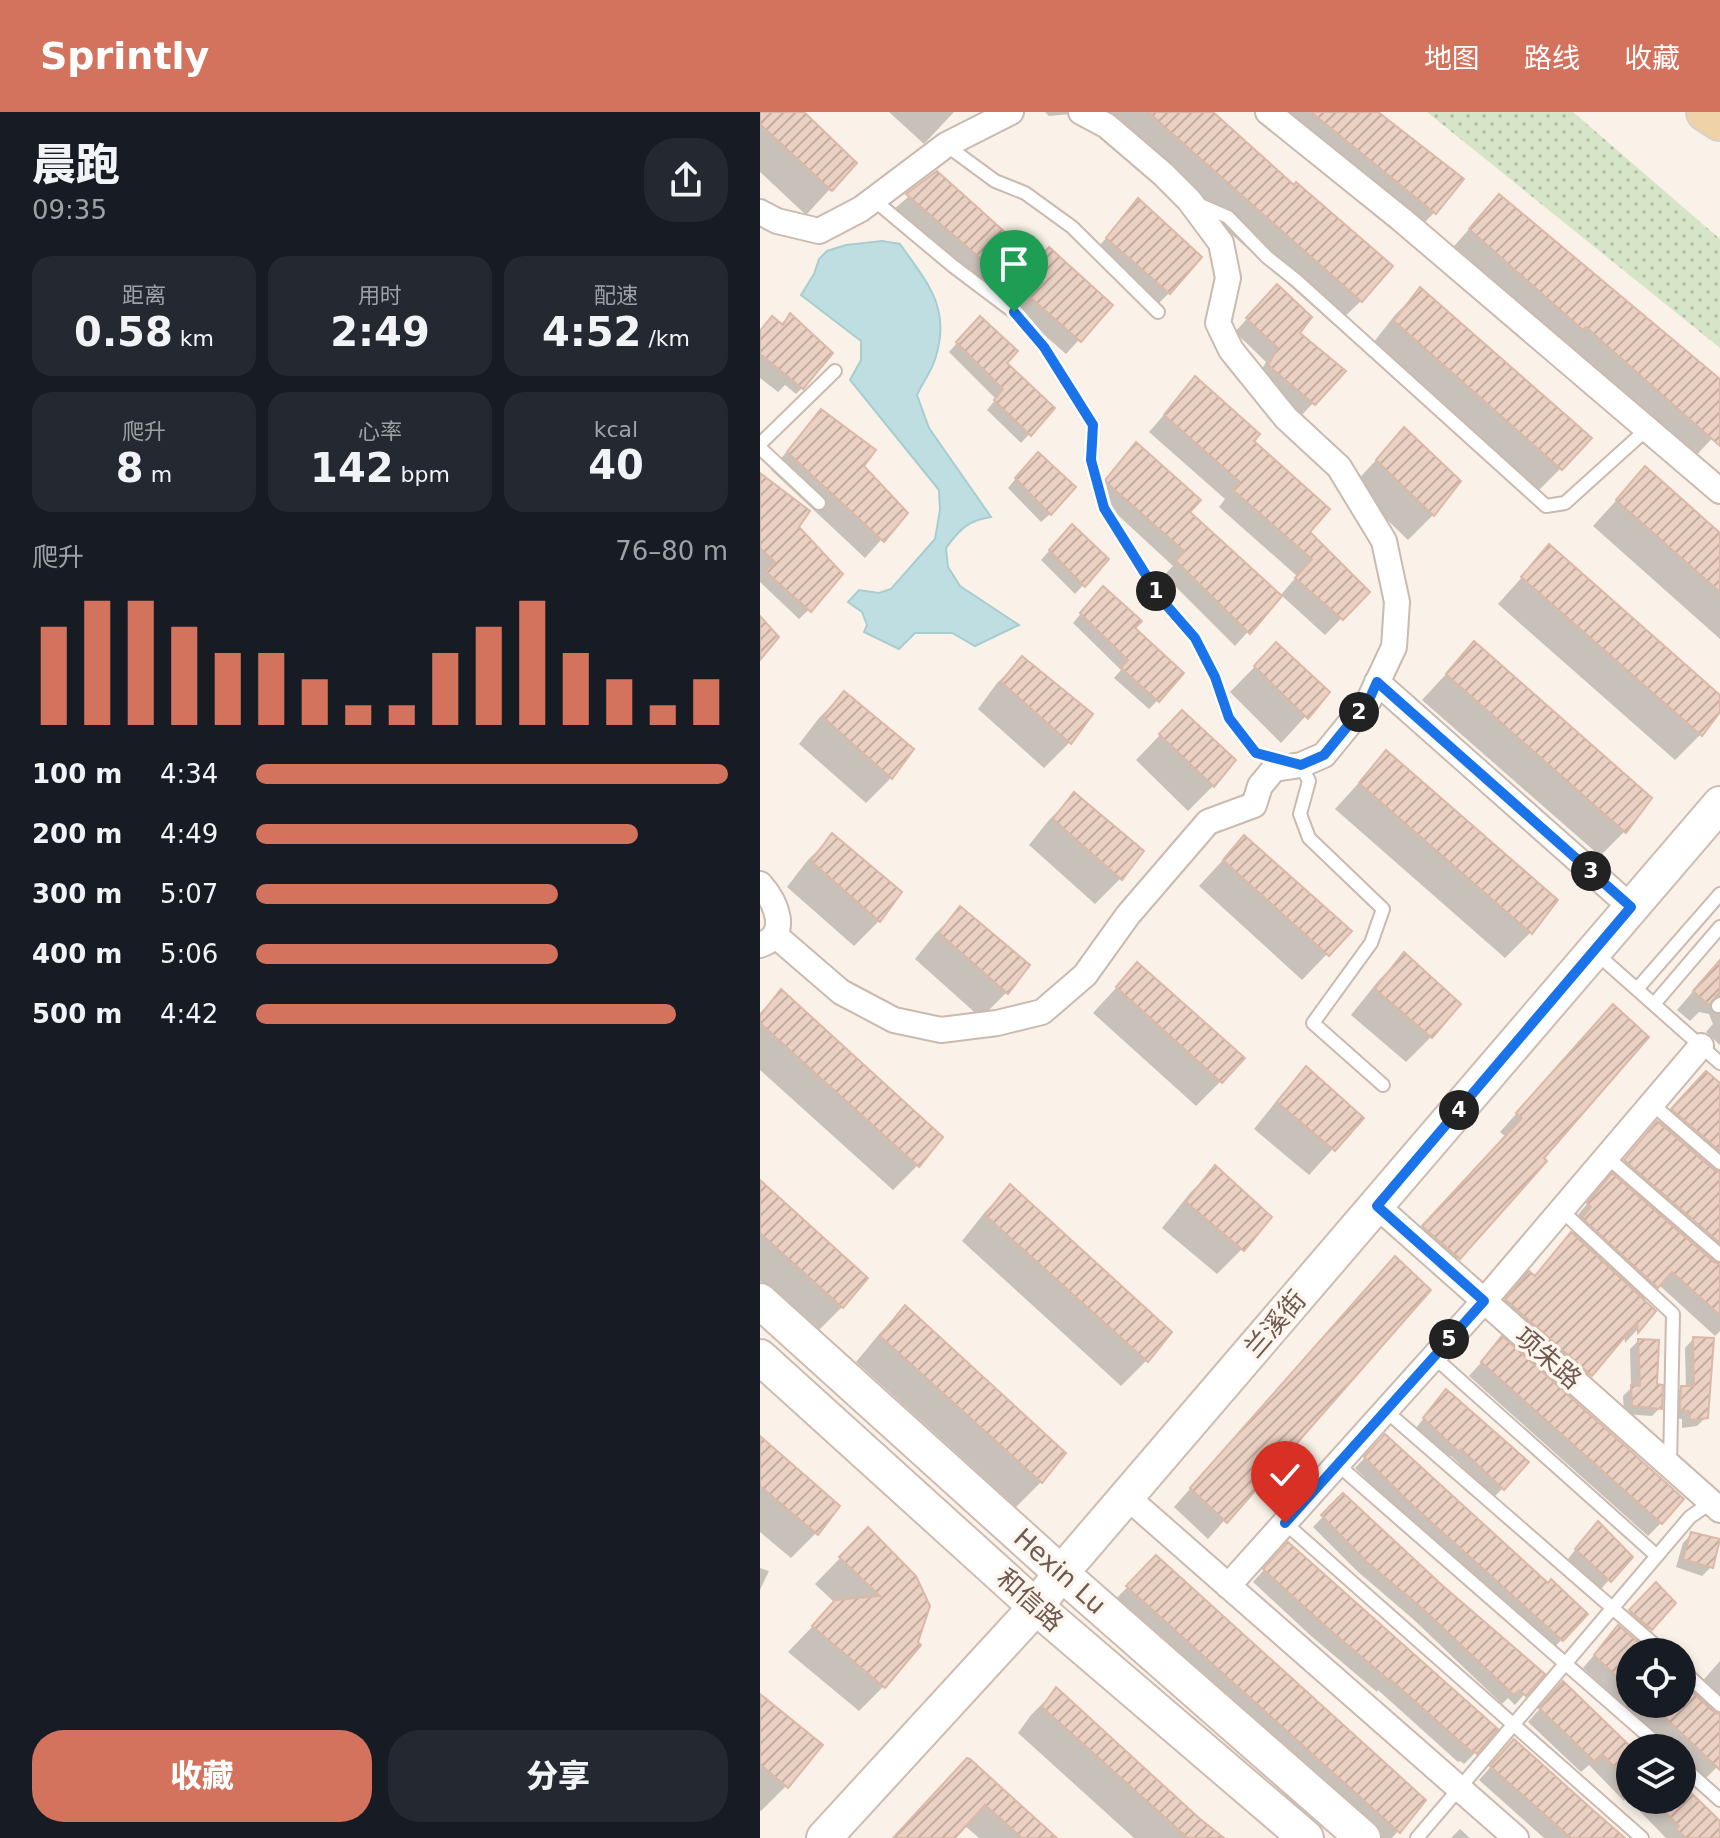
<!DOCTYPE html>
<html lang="zh">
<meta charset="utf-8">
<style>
:root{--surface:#171b24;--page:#242831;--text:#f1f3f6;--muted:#9ea1a6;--accent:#d3725d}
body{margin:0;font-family:"DejaVu Sans","Noto Sans SC",sans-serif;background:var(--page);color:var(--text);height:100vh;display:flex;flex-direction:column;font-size:30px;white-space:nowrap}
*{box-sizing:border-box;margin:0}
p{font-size:26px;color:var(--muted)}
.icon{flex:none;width:44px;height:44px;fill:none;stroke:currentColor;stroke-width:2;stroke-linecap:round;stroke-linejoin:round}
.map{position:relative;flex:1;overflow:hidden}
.details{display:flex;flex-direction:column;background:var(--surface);width:760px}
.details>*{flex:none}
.fabs{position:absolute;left:856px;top:1526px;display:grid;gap:16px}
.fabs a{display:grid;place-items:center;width:80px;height:80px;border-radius:50%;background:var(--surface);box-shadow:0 4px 12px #0003;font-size:40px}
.pin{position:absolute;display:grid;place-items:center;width:68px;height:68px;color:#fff;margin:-82px -34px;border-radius:50% 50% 50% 0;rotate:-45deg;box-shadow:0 0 8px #0007}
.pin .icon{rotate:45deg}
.km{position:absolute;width:40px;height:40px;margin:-20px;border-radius:50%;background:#222;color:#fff;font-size:22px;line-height:40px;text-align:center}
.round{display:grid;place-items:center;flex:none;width:84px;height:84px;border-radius:32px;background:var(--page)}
.head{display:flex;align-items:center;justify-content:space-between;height:136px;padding:0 32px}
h1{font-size:44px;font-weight:800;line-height:60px}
.metrics{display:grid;grid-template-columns:repeat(3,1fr);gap:12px;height:136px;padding:8px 32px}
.metrics div{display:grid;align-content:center;border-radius:20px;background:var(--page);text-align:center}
.metrics b{font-size:40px;font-weight:800}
.metrics small{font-size:22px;font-weight:400}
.metrics p{font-size:22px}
.chart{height:224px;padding:16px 32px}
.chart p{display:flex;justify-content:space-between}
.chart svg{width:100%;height:144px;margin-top:8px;stroke:var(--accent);stroke-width:6}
.primary-button{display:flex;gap:16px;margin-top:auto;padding:16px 32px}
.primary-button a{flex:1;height:92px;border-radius:32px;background:var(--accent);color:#fff;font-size:32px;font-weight:800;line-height:92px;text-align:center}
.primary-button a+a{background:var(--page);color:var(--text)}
ul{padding:0 32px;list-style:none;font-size:26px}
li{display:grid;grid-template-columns:128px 96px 1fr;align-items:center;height:60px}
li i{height:20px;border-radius:10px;background:var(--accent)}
header{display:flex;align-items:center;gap:48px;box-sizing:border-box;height:112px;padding:0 40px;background:var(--accent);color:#fff}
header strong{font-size:38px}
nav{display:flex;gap:44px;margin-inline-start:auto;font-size:28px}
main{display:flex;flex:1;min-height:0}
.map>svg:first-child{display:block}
.park{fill:url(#park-dots)}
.water{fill:#bfdee1;stroke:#a7cdd1;stroke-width:2}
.shadow{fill:#0003}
.building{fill:url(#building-hatch);stroke:#dcb8a6;stroke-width:2}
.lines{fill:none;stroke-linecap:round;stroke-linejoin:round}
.lane-casing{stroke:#cabaaf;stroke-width:16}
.street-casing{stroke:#cabaaf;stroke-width:28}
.secondary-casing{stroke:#cebcb0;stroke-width:38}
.primary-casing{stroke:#d7d1ce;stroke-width:42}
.lane{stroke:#fff;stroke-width:12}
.street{stroke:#fff;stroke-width:24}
.secondary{stroke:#fff;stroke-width:34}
.primary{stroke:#f0d2a9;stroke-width:38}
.route-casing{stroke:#fff;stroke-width:16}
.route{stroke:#1a73e8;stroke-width:10}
.labels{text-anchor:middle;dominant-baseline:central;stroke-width:7;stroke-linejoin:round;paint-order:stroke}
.street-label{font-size:26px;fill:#70594f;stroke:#fdf6ee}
</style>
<header>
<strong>Sprintly</strong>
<nav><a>地图</a><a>路线</a><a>收藏</a></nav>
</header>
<main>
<section class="details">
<div class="head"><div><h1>晨跑</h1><p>09:35</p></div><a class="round"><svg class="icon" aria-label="share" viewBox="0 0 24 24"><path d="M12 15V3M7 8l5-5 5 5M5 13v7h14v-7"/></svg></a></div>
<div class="metrics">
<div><p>距离</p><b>0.58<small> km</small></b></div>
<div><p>用时</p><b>2:49</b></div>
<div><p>配速</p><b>4:52<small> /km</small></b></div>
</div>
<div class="metrics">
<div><p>爬升</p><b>8<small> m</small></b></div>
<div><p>心率</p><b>142<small> bpm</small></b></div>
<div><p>kcal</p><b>40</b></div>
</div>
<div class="chart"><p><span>爬升</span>76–80 m</p>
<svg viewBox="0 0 160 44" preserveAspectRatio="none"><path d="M5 44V14M15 44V6M25 44V6M35 44V14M45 44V22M55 44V22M65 44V30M75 44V38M85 44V38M95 44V22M105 44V14M115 44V6M125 44V22M135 44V30M145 44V38M155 44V30"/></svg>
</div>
<ul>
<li><b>100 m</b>4:34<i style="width:100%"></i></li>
<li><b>200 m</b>4:49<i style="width:81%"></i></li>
<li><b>300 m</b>5:07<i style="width:64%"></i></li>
<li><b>400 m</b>5:06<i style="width:64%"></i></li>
<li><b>500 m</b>4:42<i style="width:89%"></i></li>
</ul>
<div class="primary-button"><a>收藏</a><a>分享</a></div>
</section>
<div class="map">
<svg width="960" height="1726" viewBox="0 0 960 1726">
<defs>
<pattern id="park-dots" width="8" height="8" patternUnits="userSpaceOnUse" patternTransform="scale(2)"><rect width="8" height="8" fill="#d6e5c8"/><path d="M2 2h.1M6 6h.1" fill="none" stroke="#b2bda5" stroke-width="1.8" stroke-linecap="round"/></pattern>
<pattern id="building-hatch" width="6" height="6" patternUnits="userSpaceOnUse" patternTransform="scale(2)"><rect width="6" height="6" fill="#ebd1c3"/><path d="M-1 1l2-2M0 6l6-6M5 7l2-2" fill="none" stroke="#c3ada1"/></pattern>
</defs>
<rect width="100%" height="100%" fill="#faf2e8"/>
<path class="park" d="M667 0H813L960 127V236Z"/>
<path class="water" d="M122 129 140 132C166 169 191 195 176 244 173 257 163 270 157 283L169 316 231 405C208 408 199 418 186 436L188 455 200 474 259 513 215 534 192 521H155L139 537 104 520 107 513 102 500 88 490 99 478 119 481 131 477 175 427 180 398 179 378 90 268 101 248V229L41 183 54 162 59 147 67 139 86 133Z"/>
<path class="shadow" d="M0 0H41L94 51 46 103 0 60Z
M129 0H194L164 32Z
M285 0H450L601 189 575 214 363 26 331 0 289 4Z
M520 0H615L702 67 674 101 649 126Z
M177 61 275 151 351 193 306 242 232 177 230 179 134 97Z
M739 84 960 269V318L928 352 686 143Z
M378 89 409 181 396 194 334 140Z
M660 178 801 356 775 382 610 235 635 203Z
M504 188 537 221 583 259 540 305 496 267 506 250 475 220Z
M30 203 49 269 36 282 25 273 18 280 0 266V219L13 206 20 213Z
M211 215 244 251 293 296 261 331 227 298 236 287 189 240Z
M435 267 491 329 547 420 607 480 565 523 521 483 475 534 404 463 413 454 334 381 376 332 427 401 519 485 537 464 459 395 465 387 389 320Z
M61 300 101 355 145 401 105 446 11 358Z
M644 318 673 403 648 428 592 374Z
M269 351 290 402 281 410 248 376Z
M885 357 960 424V527L833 414Z
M0 364 36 415 57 490 39 507 0 470Z
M303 423 347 447 315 482 281 448Z
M789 435 960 586V596L940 623 915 648 738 492Z
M335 485 372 517 398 588 389 597 354 566 361 558 313 511Z
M714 532 865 719 840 744 662 588Z
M516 533 567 581 521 631 470 580Z
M263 546 330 603 309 631 284 656 218 597 237 571Z
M84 581 151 638 131 666 106 691 39 632 59 606Z
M422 600 453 674 428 699 376 648Z
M627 640 795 788 770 821 745 846 575 697Z
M314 683 381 739 360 767 335 792 269 733 289 708Z
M72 724 119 809 94 834 27 775 47 749Z
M484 725 567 842 542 868 439 774Z
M200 797 267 853 246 881 221 906 155 847 175 822Z
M644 843 671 925 646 950 591 903 619 868Z
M960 848V933L946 920 953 912 949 902 939 900 930 909 917 898Z
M377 853 461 969 436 994 333 901Z
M21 879 158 1053 133 1078 0 958V901Z
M836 912 781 1046 784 1049 681 1163 646 1133 746 1025 740 1020Z
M547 957 601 1006 549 1063 494 1017 522 982Z
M934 974H960V1219L955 1224 899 1173 883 1189 894 1199 865 1231 864 1222 817 1276 733 1202 756 1175 773 1166 812 1121 820 1109 816 1105 884 1025Z
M455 1056 482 1137 457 1162 402 1116 430 1081Z
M0 1070 105 1166 82 1195 57 1220 0 1169Z
M250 1075 409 1220 386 1249 361 1274 202 1129 225 1100Z
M618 1164 668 1178 448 1427 414 1395Z
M145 1196 281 1370 256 1395 96 1250 120 1221Z
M742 1227 901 1411 888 1424 709 1264Z
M933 1227 946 1305 937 1314 922 1316V1307L912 1306 913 1284 921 1276H926L925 1236Z
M878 1229 900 1296 892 1304 864 1302 863 1284 871 1276 870 1237Z
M677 1289 743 1376 734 1385 691 1344 688 1346 656 1316Z
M0 1326 56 1421 31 1446 0 1420Z
M615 1335 825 1502 792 1538 638 1399 595 1356Z
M583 1384 682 1476 782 1562 755 1593 748 1586 742 1592 653 1507 597 1459 553 1415Z
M829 1420 849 1468 841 1477 808 1447Z
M931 1422 960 1430 951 1455 942 1464 916 1455 923 1431Z
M83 1443 136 1445 124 1574 99 1599 28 1540 75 1491 55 1472Z
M516 1444 716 1640 704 1652 700 1649 698 1650 618 1578 617 1580 550 1523 493 1470Z
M396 1446 638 1719 632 1726H593L342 1501Z
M0 1456 9 1459 0 1478Z
M896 1473 913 1491 882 1525 862 1508Z
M858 1515 881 1540H870V1592H922V1579L931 1582 960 1549V1652L945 1667 922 1647V1636H910L823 1556Z
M296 1578 459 1726H374L258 1621 271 1603Z
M791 1584 870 1637V1688H922V1673L960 1712V1726H906L867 1686 864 1689 829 1653 821 1660 768 1610Z
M0 1589 26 1674 1 1699 0 1698Z
M741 1643 862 1726H784L719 1668Z
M186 1669 294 1726H219L204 1713 193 1726H134Z
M700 1717 710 1726H691Z"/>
<path class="building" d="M0 0H44L97 51 72 79 0 12Z
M388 0H453L534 73 536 70 633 154 602 190Z
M551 0H618L704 67 676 102Z
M177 59 277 149 289 135 353 193 321 230 247 165 244 167 146 82Z
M739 82 960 267V334L826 215 823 218 709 117Z
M378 86 442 145 410 182 346 126Z
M517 172 552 205 540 221 586 259 555 293 508 253 518 236 486 206Z
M660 175 832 326 802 358 634 209Z
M30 201 73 241 43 277 0 242V219L12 204 23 213Z
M220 204 258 239 247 251 295 296 271 324 234 288 243 277 196 230Z
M435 264 500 322 494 329 570 397 550 420 610 480 583 508 535 466 552 447 473 378 480 370 404 303Z
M61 297 116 338 104 354 148 401 124 430 27 340Z
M644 315 701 369 674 404 616 348Z
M376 330 441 388 430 400 522 484 490 522 416 449 424 439 346 370V367Z
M278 340 316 375 291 403 255 366Z
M885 354 960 421V480L856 388Z
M0 361 50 399 39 415 83 462 51 500 5 459 15 450 0 436Z
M312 412 349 447 325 475 289 438Z
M789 432 960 583V600L942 624 761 465Z
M343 474 382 509 375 516 424 561 399 590 361 556 368 548 320 501Z
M0 504 19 525 0 548Z
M714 529 892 686 866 721 686 562Z
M516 530 570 580 548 607 494 554Z
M262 544 333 602 311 632 241 570Z
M84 579 154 637 132 667 63 605Z
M422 598 476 648 454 675 399 622Z
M626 638 798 788 772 822 599 671Z
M314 680 384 739 362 768 293 707Z
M72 721 142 780 120 810 51 749Z
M484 723 592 819 569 844 463 748Z
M200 794 270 853 248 882 179 821Z
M644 840 701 892 672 926 615 877Z
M960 848V880L949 893 933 879Z
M377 850 485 946 462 971 356 875Z
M21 877 183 1025 159 1055 0 911V904Z
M853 892 889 925 784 1046 787 1049 700 1147 662 1114 762 1006 756 1001Z
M546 954 604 1006 575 1039 517 990Z
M946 959 960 971V1039L911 997Z
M897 1009 954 1058 960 1060V1131L864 1048Z
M455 1053 512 1105 484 1139 426 1090Z
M852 1061 954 1150 960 1152V1203L912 1160 898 1176 822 1106 831 1095 827 1091Z
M0 1068 108 1166 83 1196 0 1121Z
M250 1072 412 1220 388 1250 225 1103Z
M811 1120 896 1199 878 1221 877 1210 832 1264 745 1187 769 1159 775 1164Z
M635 1144 671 1178 467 1411 430 1376Z
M145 1193 306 1341 282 1371 120 1224Z
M742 1224 924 1387 902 1412 721 1250Z
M933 1225 954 1226 948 1306 930 1308 929 1299 920 1298 921 1274H934Z
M878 1227 899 1228 897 1272 903 1273 902 1297 872 1294 871 1273 880 1274Z
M686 1277 769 1350 744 1378 701 1337 698 1339 663 1306Z
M625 1322 788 1471 791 1467 828 1502 803 1529 648 1389 604 1345Z
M0 1324 80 1394 58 1423 0 1374Z
M583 1381 683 1474 785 1562 766 1584 759 1578 754 1583 663 1497 607 1450 561 1403Z
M838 1409 873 1445 851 1470 815 1437Z
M108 1415 156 1464 170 1494 158 1530 161 1533 125 1576 52 1514 75 1488 120 1484 79 1445Z
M931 1420 960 1427 953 1456 923 1447Z
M528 1430 738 1617 717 1642 713 1638 712 1640 631 1568 630 1569 562 1511 503 1457Z
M396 1443 666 1688 640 1721 366 1474Z
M896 1470 916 1491 892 1518 869 1498Z
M858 1513 880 1532 870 1540V1577L834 1543Z
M803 1569 870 1634V1671L842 1642 835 1650 779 1596Z
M922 1571 954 1600 960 1602V1658L891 1592H922Z
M296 1575 439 1706 464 1726H428L282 1595Z
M0 1582 63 1633 28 1676 0 1652Z
M754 1627 834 1699 865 1726H811L730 1654Z
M207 1646 210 1647 297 1726H262L225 1693 195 1726H133Z
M922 1672 960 1709V1726H926L916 1717 919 1714 893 1688H922Z"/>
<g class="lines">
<g class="lane-casing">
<path id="lane" d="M186 33 235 69 265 81 312 115 398 200
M114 88 193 154 254 200 284 235 333 313 331 348 344 396 401 487 435 526 455 565 469 606 496 641 541 653 549 669 540 702 549 726 623 797 611 831 553 911 623 973
M438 92 468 105 507 145 537 169 786 394 805 391 887 317
M0 332 75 259
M0 336 59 391
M837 842 960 951
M877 877 960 782
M894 892 960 815
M958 894 960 892
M892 992 960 1051
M847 1045 960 1143
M801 1098 913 1202 910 1354
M674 1245 897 1444
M626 1299 903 1540
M577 1352 902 1636
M525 1411 882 1726
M922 1558 960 1593
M922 1654 960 1688
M657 1726 930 1405 953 1389"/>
</g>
<g class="street-casing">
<path id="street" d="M508 0 641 107 960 379
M0 100 17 109 59 119 101 97 186 33 251 0
M617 570 871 795
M0 772C16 790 31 823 0 833
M16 824 81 880 134 908 181 918 237 911 282 900 325 863 368 803 448 710 494 693 500 674 514 657 541 653 564 643 609 588 634 535 637 490 624 429 579 355 526 306 471 238 458 211 468 166 461 131 429 88 403 62 347 14 321 0
M617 1094 960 1398
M367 1385 756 1726
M468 1474 724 1189 941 934"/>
</g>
<g class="secondary-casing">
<path id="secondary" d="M0 1189 301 1461 603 1726
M0 1245 276 1495 546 1726
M64 1726 276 1495 301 1461 960 692"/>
</g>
<g class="primary-casing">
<path id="primary" d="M946 0 960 9"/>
</g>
<use href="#lane" class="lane"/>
<use href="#street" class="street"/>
<use href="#secondary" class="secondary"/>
<use href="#primary" class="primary"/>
</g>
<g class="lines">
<g class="route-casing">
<path id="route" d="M254 200 284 235 333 313 331 348 344 396 401 487 435 526 455 565 469 606 496 641 541 653 564 643 609 588 617 570 871 795 617 1094 724 1189 525 1411"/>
</g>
<use href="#route" class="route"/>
</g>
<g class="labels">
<g class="street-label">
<text transform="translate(515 1212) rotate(-49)">兰溪街</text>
<text transform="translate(788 1246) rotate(41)">项朱路</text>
<text transform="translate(300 1459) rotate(42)">Hexin Lu</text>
<text transform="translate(270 1488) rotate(42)">和信路</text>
</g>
</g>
</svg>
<div class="fabs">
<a><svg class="icon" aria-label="locate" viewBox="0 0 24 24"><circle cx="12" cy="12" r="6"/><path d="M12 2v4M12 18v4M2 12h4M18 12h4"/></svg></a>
<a><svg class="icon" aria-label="layers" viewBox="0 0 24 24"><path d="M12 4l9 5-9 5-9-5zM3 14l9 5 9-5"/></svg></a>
</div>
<div class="pin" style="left:254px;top:200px;background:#1e9e55"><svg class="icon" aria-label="arrive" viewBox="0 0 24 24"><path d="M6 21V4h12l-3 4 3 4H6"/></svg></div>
<div class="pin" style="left:525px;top:1411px;background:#d93025"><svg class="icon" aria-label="check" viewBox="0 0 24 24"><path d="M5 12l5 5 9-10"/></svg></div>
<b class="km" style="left:396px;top:479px">1</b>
<b class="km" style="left:599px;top:600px">2</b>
<b class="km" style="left:831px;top:759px">3</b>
<b class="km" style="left:699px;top:998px">4</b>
<b class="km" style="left:689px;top:1227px">5</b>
</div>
</main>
